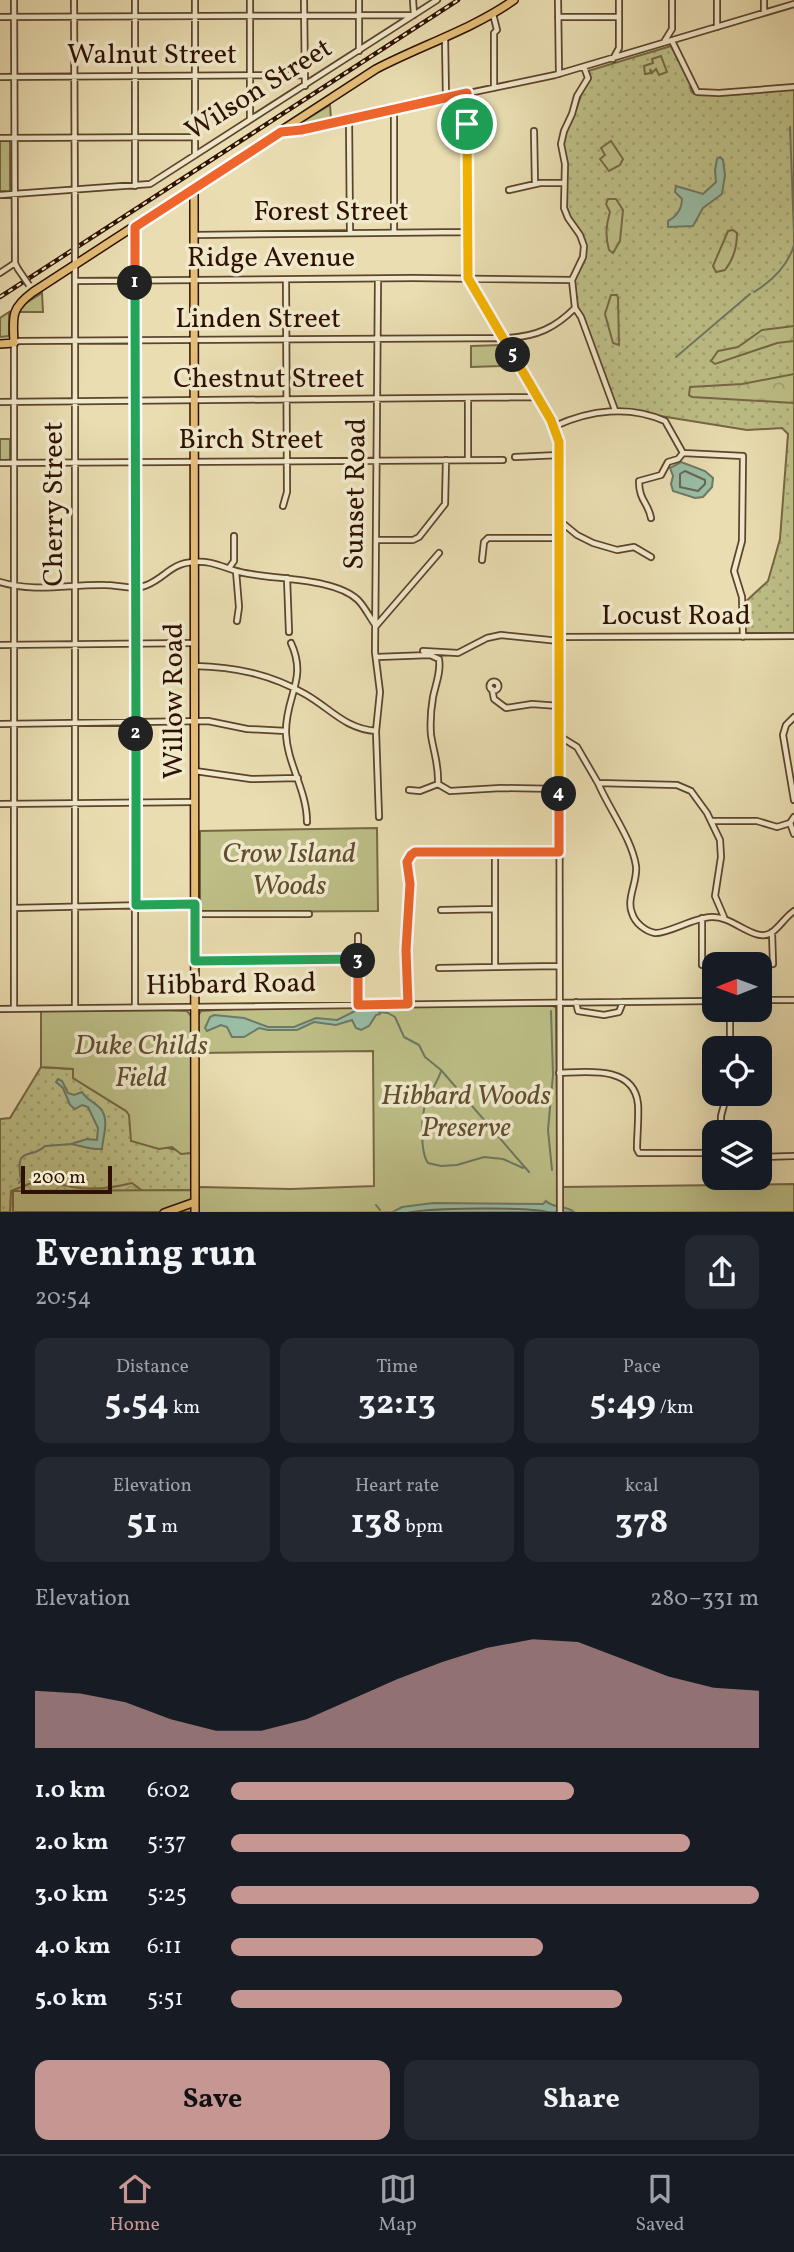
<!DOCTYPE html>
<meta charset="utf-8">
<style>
:root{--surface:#171b24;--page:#242831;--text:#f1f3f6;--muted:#9ea1a6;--line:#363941;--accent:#c59692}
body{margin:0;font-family:Vollkorn,serif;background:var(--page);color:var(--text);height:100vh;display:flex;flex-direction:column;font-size:26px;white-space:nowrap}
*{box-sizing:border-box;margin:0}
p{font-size:23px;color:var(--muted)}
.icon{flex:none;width:38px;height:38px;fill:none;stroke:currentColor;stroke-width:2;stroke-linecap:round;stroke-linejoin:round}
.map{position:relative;height:1212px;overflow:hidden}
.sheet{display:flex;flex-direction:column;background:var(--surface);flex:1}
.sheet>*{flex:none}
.needle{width:46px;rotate:269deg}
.tools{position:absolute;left:702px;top:952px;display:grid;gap:14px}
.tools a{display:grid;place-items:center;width:70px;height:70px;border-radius:14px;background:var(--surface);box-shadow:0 7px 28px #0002;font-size:35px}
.scale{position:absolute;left:21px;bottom:18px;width:91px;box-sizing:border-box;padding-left:7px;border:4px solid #2e1100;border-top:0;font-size:19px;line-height:24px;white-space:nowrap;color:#2e1100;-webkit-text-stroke:5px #f1e9cc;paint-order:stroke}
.pin{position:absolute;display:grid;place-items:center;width:60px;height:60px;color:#fff;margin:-30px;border:4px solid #fff;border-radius:50%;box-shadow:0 2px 7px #0007}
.km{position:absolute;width:35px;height:35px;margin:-18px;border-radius:50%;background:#222;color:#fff;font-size:19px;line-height:35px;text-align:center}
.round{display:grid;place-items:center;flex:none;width:74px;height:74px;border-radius:14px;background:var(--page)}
.head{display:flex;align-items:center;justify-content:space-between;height:119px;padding:0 35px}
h1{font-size:38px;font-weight:700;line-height:52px}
.figures{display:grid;grid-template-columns:repeat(3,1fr);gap:10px;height:119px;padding:7px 35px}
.figures div{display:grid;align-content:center;border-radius:14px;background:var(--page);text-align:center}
.figures b{font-size:35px;font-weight:700}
.figures small{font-size:19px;font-weight:400}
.figures p{font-size:19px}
.chart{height:196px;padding:14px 35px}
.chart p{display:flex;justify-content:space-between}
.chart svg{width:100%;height:126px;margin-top:7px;fill:var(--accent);opacity:.7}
.primary-button{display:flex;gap:14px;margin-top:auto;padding:14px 35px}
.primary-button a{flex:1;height:80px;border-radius:14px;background:var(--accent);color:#111;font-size:28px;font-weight:700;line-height:80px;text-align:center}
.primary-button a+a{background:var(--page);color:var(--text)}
ul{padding:0 35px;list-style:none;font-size:23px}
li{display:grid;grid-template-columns:112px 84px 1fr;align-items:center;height:52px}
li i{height:18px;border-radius:9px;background:var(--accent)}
.menu{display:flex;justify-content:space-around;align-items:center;height:98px;border-top:2px solid var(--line);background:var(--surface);font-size:19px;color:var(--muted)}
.menu a{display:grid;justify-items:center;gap:4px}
.menu .active{color:var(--accent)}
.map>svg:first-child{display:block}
.grass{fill:url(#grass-dots);stroke:#766844;stroke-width:2}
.forest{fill:url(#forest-crowns);stroke:#766844;stroke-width:2}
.green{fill:#bdbf87;stroke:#766844;stroke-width:2}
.water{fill:#99bda6;stroke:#6e7864;stroke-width:2}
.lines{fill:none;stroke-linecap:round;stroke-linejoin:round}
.shore{stroke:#646753;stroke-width:2}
.stream{stroke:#6e7864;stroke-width:2}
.minor-casing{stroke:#5d442c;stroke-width:8}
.major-casing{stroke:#2e1100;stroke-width:10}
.minor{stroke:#f1e9cc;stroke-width:4.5}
.major{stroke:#e4be78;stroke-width:7}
.rail-casing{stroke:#2e1100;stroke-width:4.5}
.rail{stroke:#f1e9cc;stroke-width:2;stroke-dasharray:5;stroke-linecap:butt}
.minor-bridge-casing{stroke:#5d442c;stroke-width:8;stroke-linecap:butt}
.minor-bridge{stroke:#f1e9cc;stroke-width:4.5}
.split-1-casing{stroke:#fff;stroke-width:14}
.split-2-casing{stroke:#fff;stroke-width:14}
.split-3-casing{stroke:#fff;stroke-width:14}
.split-4-casing{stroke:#fff;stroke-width:14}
.split-5-casing{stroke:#fff;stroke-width:14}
.split-6-casing{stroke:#fff;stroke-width:14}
.split-1{stroke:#f0652b;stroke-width:9}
.split-2{stroke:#22a559;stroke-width:9}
.split-3{stroke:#22a559;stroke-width:9}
.split-4{stroke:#f0652b;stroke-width:9}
.split-5{stroke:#f5b400;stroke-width:9}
.split-6{stroke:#f5b400;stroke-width:9}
.labels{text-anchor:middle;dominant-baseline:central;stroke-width:7;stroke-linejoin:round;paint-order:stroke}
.street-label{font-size:28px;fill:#2e1100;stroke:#f1e9cc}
.park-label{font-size:28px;font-style:italic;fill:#604e2f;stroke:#f1e9cc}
</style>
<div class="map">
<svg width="794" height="1213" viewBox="0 0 794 1213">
<defs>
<pattern id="grass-dots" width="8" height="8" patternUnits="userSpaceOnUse" patternTransform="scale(1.75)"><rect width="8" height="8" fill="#bdbf87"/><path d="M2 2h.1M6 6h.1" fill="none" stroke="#a3a373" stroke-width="1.8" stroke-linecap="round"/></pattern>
<pattern id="forest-crowns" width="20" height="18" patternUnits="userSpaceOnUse" patternTransform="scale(1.75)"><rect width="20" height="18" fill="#bdbf87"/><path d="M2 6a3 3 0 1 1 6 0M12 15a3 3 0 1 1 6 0" fill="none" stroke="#a3a373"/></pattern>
</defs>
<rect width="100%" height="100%" fill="#e9ddb1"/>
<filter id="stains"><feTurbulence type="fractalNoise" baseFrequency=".00286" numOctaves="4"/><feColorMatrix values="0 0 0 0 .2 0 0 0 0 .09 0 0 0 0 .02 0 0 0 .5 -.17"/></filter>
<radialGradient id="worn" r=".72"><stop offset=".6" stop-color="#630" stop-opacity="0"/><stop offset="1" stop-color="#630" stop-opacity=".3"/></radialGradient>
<path class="grass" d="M671 46 690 82 691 91 694 94 794 88V633H744L742 605 768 581 780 539 788 434 782 428 747 430 617 409 576 308 573 280 586 247 583 238 566 212 563 142C565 132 570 125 574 115 579 102 582 90 589 78L588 71Z
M41 1067 73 1069V1078L126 1111 163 1147 191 1153V1197L155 1213 0 1212V1119L10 1118Z"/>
<path class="forest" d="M608 199H616L623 210 620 241 613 253 609 250C605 236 606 226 610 212L606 204Z
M733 230 737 233C737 246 733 260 725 270L716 272 713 266 728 231Z
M611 295H617L618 298 619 345 613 343 605 314Z
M794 326V341L777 343 715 364 711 361 718 351 738 347 762 330Z
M794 374V403L692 397 689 395 690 387 742 384Z
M39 1180C52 1179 60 1185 72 1187 91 1190 113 1188 132 1183L141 1190 154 1213H10L11 1191Z"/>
<path class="green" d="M661 56 667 72 659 75 656 69 652 73 650 69 651 73 645 74 644 66 653 63 652 59Z
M330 105 331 120 297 125Z
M0 140H10V191H0Z
M611 141 623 159 620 165 609 171 600 159 605 155 601 148Z
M42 293 43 312H18L23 305Z
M9 312V336L0 337V318Z
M502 345V366L471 367V346Z
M0 439H10V460H0Z
M377 828 378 911 200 912V831Z
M493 1005H552L556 1008 558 1212 197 1213 198 1188 201 1187 291 1189 374 1186 373 1051 198 1053V1016L201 1011 234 1009Z
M159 1010 187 1011 192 1017 191 1153 181 1154 172 1147 159 1149 131 1141 129 1115 126 1111 73 1078V1069L41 1067V1011Z
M794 1184V1212L562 1213V1187Z
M191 1190V1212H13V1191Z"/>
<path class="water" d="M720 157 723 160 725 175 722 194 703 208 693 226 668 227V221C676 217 682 209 682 199L675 192 676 186 703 194 716 182 715 170 717 159Z
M681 462 705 471 713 478 712 487 703 497 695 498 673 491 671 484 673 476 670 468Z
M357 1010 380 1011V1014L376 1015 369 1026 361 1030 356 1028 352 1020 336 1025 314 1022 297 1030H268L259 1028 244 1037H232L227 1027 221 1025 207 1031 205 1028 210 1017 214 1015 244 1018 268 1027H294L316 1018 337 1020Z
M58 1079 62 1081 68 1093 74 1095 82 1092C86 1099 94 1102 100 1108 110 1119 103 1136 102 1149 91 1150 82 1146 71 1144L87 1139 97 1140 98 1128 88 1107 82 1105 75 1109 70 1105 63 1088 56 1082Z
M546 1201C554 1209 566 1205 574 1212L391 1213 402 1207 433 1203 543 1204Z"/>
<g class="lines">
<path class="shore" d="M685 471 705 480V484L698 491 680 487V474Z
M407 1213C427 1208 534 1206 551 1213"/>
<path class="stream" d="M790 127 794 234
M754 292C772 281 788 265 794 245
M676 357 750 294
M551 1011 553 1075 548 1130 552 1170
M379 1012 388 1013 395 1017 404 1037 419 1045 425 1057 441 1070 529 1172
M441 1071C437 1084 430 1091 426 1102 421 1116 420 1152 428 1163L441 1166 457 1165 484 1157 503 1159 523 1168
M19 1183 21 1180C14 1144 32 1160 45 1146L72 1144
M376 1205 380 1210"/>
<g class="minor-casing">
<path id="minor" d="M14 0 15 263 18 269
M74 0 75 232
M135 0V186
M195 0V155
M250 0V118
M304 0 305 86
M359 0V51
M558 0 559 74
M717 0V27
M764 0V13
M493 14 497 30 494 33V88
M0 17 414 15 413 0
M558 17H619
M445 37 446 98
M672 41 697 92 719 93 794 87
M664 42 672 29V0
M613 59 619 48V0
M584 67 588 78 577 96 572 114 564 131 561 144 565 164 564 208 568 218 580 235 584 246 583 257 572 280 575 308 581 317 615 410
M0 77 304 75
M467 93 468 278 551 420 559 442 560 1213
M349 119 350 233
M534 131 535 184
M283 132 555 75 794 4
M0 138 195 137
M509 190 540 183H563
M0 195 150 184 437 0
M135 227V1007
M394 233V110
M195 235 468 232
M75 255V1008
M0 273 15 263
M378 279 375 652 380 692 376 731 379 817
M75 281 413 278 572 280
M0 402 537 397
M555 426C590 410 629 405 665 421L683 453 743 456 742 541 734 571 742 597 743 637
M515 457 559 455
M468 460V398
M0 463 503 460
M283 506 287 492 286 280
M651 518C648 502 639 501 639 481L661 475 668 462 678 459 683 453
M560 521 577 535 593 543 617 550 634 547 651 557
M376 540H413L419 537 445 504 446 460
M482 560 484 542 488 538H559
M229 568 234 561V536
M236 571 239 607 237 621
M287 578 289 632
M0 582C36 593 69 584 105 585 119 585 134 591 147 585 166 577 171 563 194 562 211 560 224 568 240 572 271 580 334 577 358 600 365 607 370 618 376 626L439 553
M559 637 794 636
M291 643C308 680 285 696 286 733 287 764 307 790 307 822
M0 645 195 643
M423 651 458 653 487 638 501 635 559 641
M377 657 430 655 439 659C441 672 436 683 433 697 431 709 430 723 431 735 434 754 439 765 438 784
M195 666C235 667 270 674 305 694 330 708 345 729 376 731
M489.5 686a4.5 4.5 0 1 1 9 0a4.5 4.5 0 1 1-9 0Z
M492 689 494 699 506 708 532 704 559 706
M794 717 786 725 783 735 794 800
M0 724 208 721 247 729 286 731
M559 736 577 747 598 783 677 785 691 791 707 813 720 840 721 857 715 896 724 917
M195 771 251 779 298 778
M598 783C609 809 632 839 636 866 638 881 626 899 632 913 635 923 645 931 655 933 667 934 693 918 711 917 732 915 754 943 771 933 780 927 785 917 794 911
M409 790 420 791 438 784 450 791 501 788 559 789
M0 804 194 802
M794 817 790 823 794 834
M712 821H757L777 827 790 823
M14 908 194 904
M441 910 495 909
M195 914H309
M702 918V965L714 966
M195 961 358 959
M760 966 773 964 772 932
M495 967V852
M439 968 559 966
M760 1000H794
M576 1002 578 1011 604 1015 619 1012 623 1002
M408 1004 406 950 410 884 407 862 415 852H559
M358 1005V936
M0 1009 714 1001
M14 1009V343L19 341 509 338C537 336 555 328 575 308
M730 1010V1048
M559 1073C587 1072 634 1065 638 1104 639 1119 637 1134 637 1149L639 1153H714
M760 1075 762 1079 760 1083
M721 1132V1116L727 1094
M760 1157 794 1156"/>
</g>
<g class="major-casing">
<path id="major" d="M194 189 195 1213
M0 344 14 343C13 317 10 309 33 292L376 69C422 45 471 30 514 0
M164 1213 195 1202"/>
</g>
<use href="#minor" class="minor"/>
<use href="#major" class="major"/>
<g class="rail-casing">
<path id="rail" d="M0 297 458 0"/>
</g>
<use href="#rail" class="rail"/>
<g class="minor-bridge-casing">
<path id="minor-bridge" d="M75 232V255
M18 269 29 285"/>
</g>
<use href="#minor-bridge" class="minor-bridge"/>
</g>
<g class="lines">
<g class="split-1-casing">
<path id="split-1" d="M135 283V227L281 132 301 130 467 93V124"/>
</g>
<g class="split-2-casing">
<path id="split-2" d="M135 283 136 734"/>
</g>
<g class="split-3-casing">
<path id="split-3" d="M136 734V905L195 904V961L358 959V961"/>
</g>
<g class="split-4-casing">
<path id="split-4" d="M358 961V1005L408 1004 406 950 410 884 407 862 411 855 415 852H559V794"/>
</g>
<g class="split-5-casing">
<path id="split-5" d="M513 355 551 420 559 442V794"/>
</g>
<g class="split-6-casing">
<path id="split-6" d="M467 124 468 278 513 355"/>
</g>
<use href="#split-1" class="split-1"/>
<use href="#split-2" class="split-2"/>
<use href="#split-3" class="split-3"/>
<use href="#split-4" class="split-4"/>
<use href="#split-5" class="split-5"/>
<use href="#split-6" class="split-6"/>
</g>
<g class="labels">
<g class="street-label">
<text x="152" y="55">Walnut Street</text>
<text transform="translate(259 90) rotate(-32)">Wilson Street</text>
<text x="331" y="212">Forest Street</text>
<text x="271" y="258">Ridge Avenue</text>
<text x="258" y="319">Linden Street</text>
<text x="269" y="379">Chestnut Street</text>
<text x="251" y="440">Birch Street</text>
<text transform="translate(356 494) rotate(-89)">Sunset Road</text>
<text transform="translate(54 504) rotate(-90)">Cherry Street</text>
<text x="676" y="616">Locust Road</text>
<text transform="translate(174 701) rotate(-90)">Willow Road</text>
<text transform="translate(231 985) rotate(-1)">Hibbard Road</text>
</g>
<g class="park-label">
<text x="289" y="854">Crow Island<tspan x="289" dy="32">Woods</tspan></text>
<text x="141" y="1046">Duke Childs<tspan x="141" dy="32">Field</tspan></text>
<text x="466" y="1096">Hibbard Woods<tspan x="466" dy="32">Preserve</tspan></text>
</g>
</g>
<rect width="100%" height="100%" filter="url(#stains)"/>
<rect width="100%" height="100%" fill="url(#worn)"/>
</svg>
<div class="tools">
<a><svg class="needle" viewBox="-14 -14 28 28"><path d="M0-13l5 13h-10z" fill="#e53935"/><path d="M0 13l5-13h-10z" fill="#9ea1a6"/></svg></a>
<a><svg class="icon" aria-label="locate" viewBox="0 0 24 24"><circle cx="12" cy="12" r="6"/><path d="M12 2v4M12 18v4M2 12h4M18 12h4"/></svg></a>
<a><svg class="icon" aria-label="layers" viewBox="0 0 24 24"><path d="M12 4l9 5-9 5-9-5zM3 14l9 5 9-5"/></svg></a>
</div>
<div class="scale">200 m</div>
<div class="pin" style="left:467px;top:124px;background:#1e9e55"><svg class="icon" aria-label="arrive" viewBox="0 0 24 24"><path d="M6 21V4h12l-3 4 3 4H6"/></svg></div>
<b class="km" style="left:135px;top:283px">1</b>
<b class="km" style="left:136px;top:734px">2</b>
<b class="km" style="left:358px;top:961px">3</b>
<b class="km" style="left:559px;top:794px">4</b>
<b class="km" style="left:513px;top:355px">5</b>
</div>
<section class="sheet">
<div class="head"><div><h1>Evening run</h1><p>20:54</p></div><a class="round"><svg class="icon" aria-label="share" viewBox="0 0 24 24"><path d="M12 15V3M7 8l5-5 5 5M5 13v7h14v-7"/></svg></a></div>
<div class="figures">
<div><p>Distance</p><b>5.54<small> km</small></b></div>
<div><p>Time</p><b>32:13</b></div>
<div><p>Pace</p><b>5:49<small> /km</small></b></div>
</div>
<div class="figures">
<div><p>Elevation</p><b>51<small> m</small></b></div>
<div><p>Heart rate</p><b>138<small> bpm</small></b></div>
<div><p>kcal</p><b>378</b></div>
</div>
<div class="chart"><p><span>Elevation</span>280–331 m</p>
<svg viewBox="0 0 160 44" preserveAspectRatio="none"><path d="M0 44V24L10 25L20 28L30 34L40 38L50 38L60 34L70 27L80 20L90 14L100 9L110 6L120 7L130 13L140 19L150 23L160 24V44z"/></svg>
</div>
<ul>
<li><b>1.0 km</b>6:02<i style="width:65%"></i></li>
<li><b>2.0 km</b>5:37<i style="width:87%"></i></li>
<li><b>3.0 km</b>5:25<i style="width:100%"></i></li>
<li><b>4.0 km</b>6:11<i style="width:59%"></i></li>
<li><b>5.0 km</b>5:51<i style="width:74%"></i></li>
</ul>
<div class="primary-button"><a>Save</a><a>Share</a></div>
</section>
<nav class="menu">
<a class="active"><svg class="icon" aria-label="home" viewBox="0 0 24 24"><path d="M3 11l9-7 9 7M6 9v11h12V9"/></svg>Home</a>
<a><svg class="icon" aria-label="map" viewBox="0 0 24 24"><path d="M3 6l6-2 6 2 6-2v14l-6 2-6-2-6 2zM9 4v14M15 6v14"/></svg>Map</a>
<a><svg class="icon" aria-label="saved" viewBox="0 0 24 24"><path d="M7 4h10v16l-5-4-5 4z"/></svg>Saved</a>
</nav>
